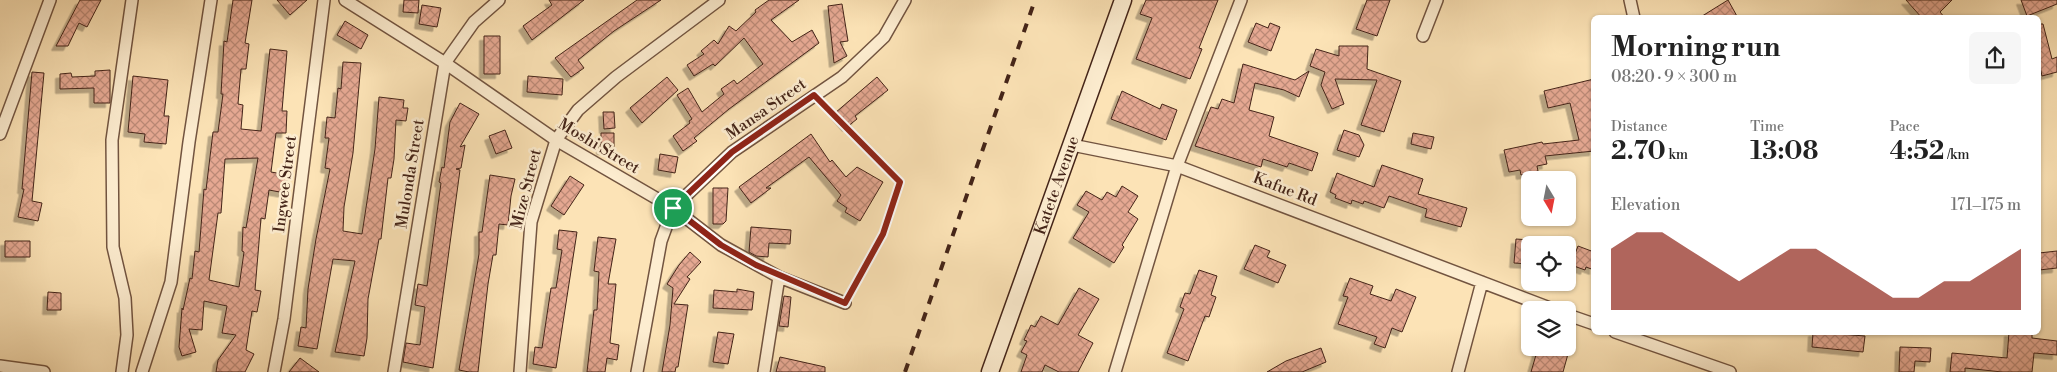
<!DOCTYPE html>
<meta charset="utf-8">
<style>
:root{--surface:#fff;--page:#f6f6f6;--text:#222;--muted:#767676;--accent:#8f2418}
body{margin:0;font-family:"Libre Bodoni",serif;background:var(--page);color:var(--text);height:100vh;display:flex;flex-direction:column;font-size:19px;white-space:nowrap}
*{box-sizing:border-box;margin:0}
p{font-size:16px;color:var(--muted)}
.icon{flex:none;width:28px;height:28px;fill:none;stroke:currentColor;stroke-width:2;stroke-linecap:round;stroke-linejoin:round}
.map{position:relative;flex:1;overflow:hidden}
.drawer{position:absolute;left:1591px;top:15px;width:450px;height:320px;display:flex;flex-direction:column;background:var(--surface);border-radius:8px;box-shadow:0 1px 4px #0004}
.drawer>*{flex:none}
.needle{width:32px;rotate:170deg}
.fabs{position:absolute;left:1521px;top:171px;display:grid;gap:10px}
.fabs a{display:grid;place-items:center;width:55px;height:55px;border-radius:8px;background:var(--surface);box-shadow:0 1px 4px #0004;font-size:25px}
.pin{position:absolute;display:grid;place-items:center;width:42px;height:42px;color:#fff;margin:-21px;border:2px solid #fff;border-radius:50%;box-shadow:0 1px 5px #0007}
.round{display:grid;place-items:center;flex:none;width:52px;height:52px;border-radius:8px;background:var(--page)}
.headline{display:flex;align-items:center;justify-content:space-between;height:85px;padding:0 20px}
h1{font-size:28px;font-weight:700;line-height:38px}
.stats{display:grid;grid-template-columns:repeat(3,1fr);gap:8px;height:85px;padding:5px 20px}
.stats div{display:grid;align-content:center}
.stats b{font-size:25px;font-weight:700}
.stats small{font-size:14px;font-weight:400}
.stats p{font-size:14px}
.chart{height:140px;padding:10px 20px}
.chart p{display:flex;justify-content:space-between}
.chart svg{width:100%;height:90px;margin-top:5px;fill:var(--accent);opacity:.7}
.map>svg:first-child{display:block}
.building{fill:url(#building-cross-hatch);stroke:#442418;fill-rule:evenodd;filter:url(#shadow)}
.lines{fill:none;stroke-linecap:round;stroke-linejoin:round}
.street-casing{stroke:#725440;stroke-width:14}
.secondary-casing{stroke:#442418;stroke-width:19}
.path{stroke:#442418;stroke-width:2.5;stroke-dasharray:1 2.5;stroke-linecap:butt}
.street{stroke:#fdedd0;stroke-width:11}
.secondary{stroke:#fdedd0;stroke-width:16}
.rail{stroke:#442418;stroke-width:4;stroke-dasharray:9 9;stroke-linecap:butt}
.route-casing{stroke:#fff;stroke-width:10}
.route{stroke:#8f2418;stroke-width:6}
.labels{text-anchor:middle;dominant-baseline:central;stroke-width:5;stroke-linejoin:round;paint-order:stroke}
.street-label{font-size:16px;fill:#442418;stroke:#fdedd0}
</style>
<div class="map">
<svg width="2057" height="372" viewBox="0 0 2057 372">
<defs>
<pattern id="building-cross-hatch" width="8" height="8" patternUnits="userSpaceOnUse" patternTransform="scale(1.25)"><rect width="8" height="8" fill="#e5a892"/><path d="M0 0l8 8M0 8l8-8" fill="none" stroke="#bb8976"/></pattern>
<filter id="shadow"><feDropShadow dx="-4.5" dy="4.5" stdDeviation="0" flood-color="#0004"/></filter>
</defs>
<rect width="100%" height="100%" fill="#fce3b6"/>
<filter id="stains"><feTurbulence type="fractalNoise" baseFrequency=".004" numOctaves="4"/><feColorMatrix values="0 0 0 0 .2 0 0 0 0 .09 0 0 0 0 .02 0 0 0 .5 -.17"/></filter>
<radialGradient id="worn" r=".72"><stop offset=".6" stop-color="#630" stop-opacity="0"/><stop offset="1" stop-color="#630" stop-opacity=".3"/></radialGradient>
<path class="building" d="M80 0H101L87 27 79 23 68 46H56Z
M233 0H252L245 43 249 44 246 69H241L238 104 243 105 241 129 261 131 270 49 287 51 282 111H287L286 133H276L271 172 288 175 285 193 269 190 265 219 261 218 255 290 261 291 257 312 252 311 246 350 254 354 245 372H216L218 360 236 335 222 333 227 306 204 301 202 330 189 329 196 352 182 356 179 347 182 308 183 310 190 278 192 279 195 251 199 252 204 189 206 190 213 132H218L223 94H221L224 41 227 42ZM258 158 246 228 243 227 242 251 244 252 239 287 209 280 218 213H221L225 159Z
M277 0H307L290 15Z
M404 0H419L418 13 403 12Z
M549 0H584L532 40 523 26 552 5Z
M637 0H661L614 31 578 60 584 68 571 77 555 58Z
M769 0H799L771 20 792 42 812 30 819 43 729 109 694 138 697 141 683 151 673 136 690 123 689 121 692 119 677 95 688 88 702 112 724 94 721 89 734 80 737 84 763 64 744 38 715 66 713 64 694 76 687 65 704 54 701 51 714 40 718 44 729 26 736 31 756 12 755 10Z
M1146 0H1218L1199 48 1202 49 1190 79 1136 59 1152 18 1140 14Z
M1367 0H1390L1377 36 1356 29Z
M1728 0 1738 18H1699Z
M1906 0H1952L1940 12 1945 18H1922Z
M2021 0H2057V4L2027 16Z
M842 4 848 41 840 42 847 56 834 63 828 6Z
M422 5 441 8 437 27 419 24Z
M345 21 368 35 361 49 337 35Z
M1256 23 1268 28 1270 23 1280 27 1271 51 1248 42Z
M2039 24H2043L2052 59 2057 57V72L2042 76 2039 62Z
M484 36H500V74H484Z
M1339 46H1368L1367 69 1401 81 1384 132 1361 125 1377 80 1335 79 1344 104 1332 109 1321 85 1325 72 1310 66 1316 49 1339 56Z
M343 62 361 63 353 153 344 207 343 231 362 234 375 149 379 97 404 100 403 108H408L406 121 396 120 394 159 391 178H388L381 239H379L368 299 367 338 364 356 335 352 355 261 333 259 317 349 298 346 301 327 306 328 308 289 316 239 330 169 325 168 329 138H325L327 117 335 118 338 88 341 89Z
M1243 64 1295 80 1309 71 1299 97 1284 90 1255 83 1249 110 1274 117 1269 136 1318 153 1312 171 1289 163 1287 167 1263 159 1261 167 1195 146 1211 107 1218 109 1222 99 1234 103Z
M110 70V103H94V88L60 89V74L71 73 72 77 95 76V71Z
M32 72 44 73 32 201 42 203 38 221 18 217 24 189H22Z
M133 76 168 80 164 116H169L166 144 144 142 145 134 128 132Z
M528 76 563 79 562 95 527 92Z
M667 77 678 90 642 123 630 108Z
M877 77 888 90 855 116 857 119 847 127 835 113Z
M1594 79V151L1545 156 1547 164 1537 166 1538 171 1521 175 1520 170 1509 172 1504 150 1542 142 1543 144 1579 140 1570 103 1548 108 1544 91Z
M1122 91 1160 109 1162 104 1177 110 1166 140 1111 119Z
M460 103 479 114 460 147 465 145 461 168 456 169 460 170 433 368 403 362 406 343 420 345 425 307 415 305 418 284 427 286 441 183 439 182 442 167 444 168 450 122Z
M603 112H614L615 128 604 129Z
M505 130 512 148 496 154 489 136Z
M1344 130 1359 135 1364 145 1359 157 1337 150Z
M601 133H614V150H601Z
M1413 133 1434 137 1431 149 1411 144Z
M811 134 830 162 832 160 846 177 857 167 883 182 860 221 845 212 847 208 837 201 841 195 809 157 766 188H771L751 203 739 187Z
M660 154 678 157 675 173 658 170Z
M1382 165 1423 179 1418 194 1467 208 1461 227 1425 217 1427 209 1389 196 1384 208 1364 201 1363 204 1352 200 1351 204 1335 198 1336 195 1330 192 1337 173 1374 187Z
M490 175 515 179 511 196 508 225 499 224 496 255H493L488 284 478 372H469L459 370 479 254V232H482Z
M570 176 584 185 564 215 551 206Z
M1122 186 1138 196 1128 212 1138 219 1122 245 1124 247 1114 263 1073 238 1089 212 1077 205 1086 191 1102 200 1107 192 1116 197Z
M713 188H728L726 221 723 224H713Z
M751 227 791 230 790 244 769 243 768 257 756 256 749 252Z
M559 230 577 232 556 368 533 364 535 347 542 348 551 288H556L562 250 557 249Z
M598 237 616 239 608 284H616L610 343 619 345 617 360 607 358 605 372H587L594 310H597L599 272 594 271Z
M1516 239 1530 240V264L1514 263Z
M5 241H30V257H5Z
M1255 245 1270 251 1267 257 1286 265 1278 283 1244 269Z
M1578 246 1594 252V270L1586 267 1585 270 1571 265Z
M2057 251V268L2039 270V253Z
M690 252 701 262 687 277 690 279 674 304 688 305 678 367H676L675 372H662L670 325 673 288 667 284 679 265Z
M1199 270 1217 276 1211 295 1216 297 1209 317 1205 316 1188 361 1167 353 1184 309 1180 307 1185 293 1190 294Z
M1350 278 1373 286 1370 294 1391 301 1396 289 1416 297 1402 332 1392 328 1385 348 1374 344 1377 337 1338 324 1348 297 1343 296Z
M1079 288 1099 299 1078 335 1093 343 1078 372H1059L1045 365 1042 372H1021L1027 355 1021 352 1027 341 1024 340 1031 325 1035 327 1041 316 1058 325Z
M737 289 754 292 752 310 713 308 714 290 737 292Z
M48 292 61 293V310H47Z
M784 296 791 297 788 327 779 326Z
M718 332 734 334 728 364 713 362Z
M1813 332 1865 336 1863 352 1812 347Z
M2009 332 2032 334V338L2057 341V355L2034 353 2032 372H2002L1965 368V372H1950L1952 353 2007 358Z
M1900 347 1931 348 1930 362 1915 361 1914 372H1899Z
M1321 348 1326 362 1302 372H1267L1286 361Z
M1538 348H1564L1563 352 1568 354 1563 372H1531Z
M780 357 825 367V372H776Z
M300 358 319 372H289Z"/>
<g class="lines">
<g class="street-casing">
<path id="street" d="M345 0 445 63 556 140 673 208 721 245 779 277 845 303
M1630 0 1634 18
M1423 36 1437 0
M0 134 50 0
M1072 145 1177 166 1555 310
M1568 315 1594 324
M1615 332 1730 372
M0 366 44 372
M122 372 127 335 125 298 113 247 112 140 132 0
M142 372 171 282 189 142 211 0
M274 372 284 319 324 0
M394 372 445 63 474 22 499 0
M520 372 531 222 556 140 578 110 616 77 719 0
M637 372 661 241 673 208 732 152 842 77 884 37 905 0
M764 372 779 277
M1115 372 1177 166 1241 0
M1458 372 1482 282"/>
</g>
<g class="secondary-casing">
<g id="secondary">
<path id="s1" d="M990 372 1123 0"/>
</g>
</g>
<path class="path" d="M824 105 900 181 883 234 851 293"/>
<use href="#street" class="street"/>
<use href="#secondary" class="secondary"/>
<path class="rail" d="M905 372 1035 0"/>
</g>
<g class="lines">
<g class="route-casing">
<path id="route" d="M814 95 900 182 883 234 845 303 756 265 721 245 673 208 732 152Z"/>
</g>
<use href="#route" class="route"/>
</g>
<g class="labels">
<g class="street-label">
<text transform="translate(766 109) rotate(-35)">Mansa Street</text>
<text transform="translate(599 146) rotate(31)">Moshi Street</text>
<text transform="translate(410 174) rotate(-81)">Mulonda Street</text>
<text transform="translate(285 184) rotate(-83)">Ingwee Street</text>
<text stroke="none"><textPath href="#s1" startOffset="198">Katete Avenue</textPath></text>
<text transform="translate(526 189) rotate(-76)">Mize Street</text>
<text transform="translate(1285 189) rotate(21)">Kafue Rd</text>
</g>
</g>
<rect width="100%" height="100%" filter="url(#stains)"/>
<rect width="100%" height="100%" fill="url(#worn)"/>
</svg>
<div class="fabs">
<a><svg class="needle" viewBox="-14 -14 28 28"><path d="M0-13l5 13h-10z" fill="#e53935"/><path d="M0 13l5-13h-10z" fill="#767676"/></svg></a>
<a><svg class="icon" aria-label="locate" viewBox="0 0 24 24"><circle cx="12" cy="12" r="6"/><path d="M12 2v4M12 18v4M2 12h4M18 12h4"/></svg></a>
<a><svg class="icon" aria-label="layers" viewBox="0 0 24 24"><path d="M12 4l9 5-9 5-9-5zM3 14l9 5 9-5"/></svg></a>
</div>
<div class="pin" style="left:673px;top:208px;background:#1e9e55"><svg class="icon" aria-label="arrive" viewBox="0 0 24 24"><path d="M6 21V4h12l-3 4 3 4H6"/></svg></div>
<section class="drawer">
<div class="headline"><div><h1>Morning run</h1><p>08:20 · 9 × 300 m</p></div><a class="round"><svg class="icon" aria-label="share" viewBox="0 0 24 24"><path d="M12 15V3M7 8l5-5 5 5M5 13v7h14v-7"/></svg></a></div>
<div class="stats">
<div><p>Distance</p><b>2.70<small> km</small></b></div>
<div><p>Time</p><b>13:08</b></div>
<div><p>Pace</p><b>4:52<small> /km</small></b></div>
</div>
<div class="chart"><p><span>Elevation</span>171–175 m</p>
<svg viewBox="0 0 160 44" preserveAspectRatio="none"><path d="M0 44V14L10 6L20 6L30 14L40 22L50 30L60 22L70 14L80 14L90 22L100 30L110 38L120 38L130 30L140 30L150 22L160 14V44z"/></svg>
</div>
</section>
</div>
